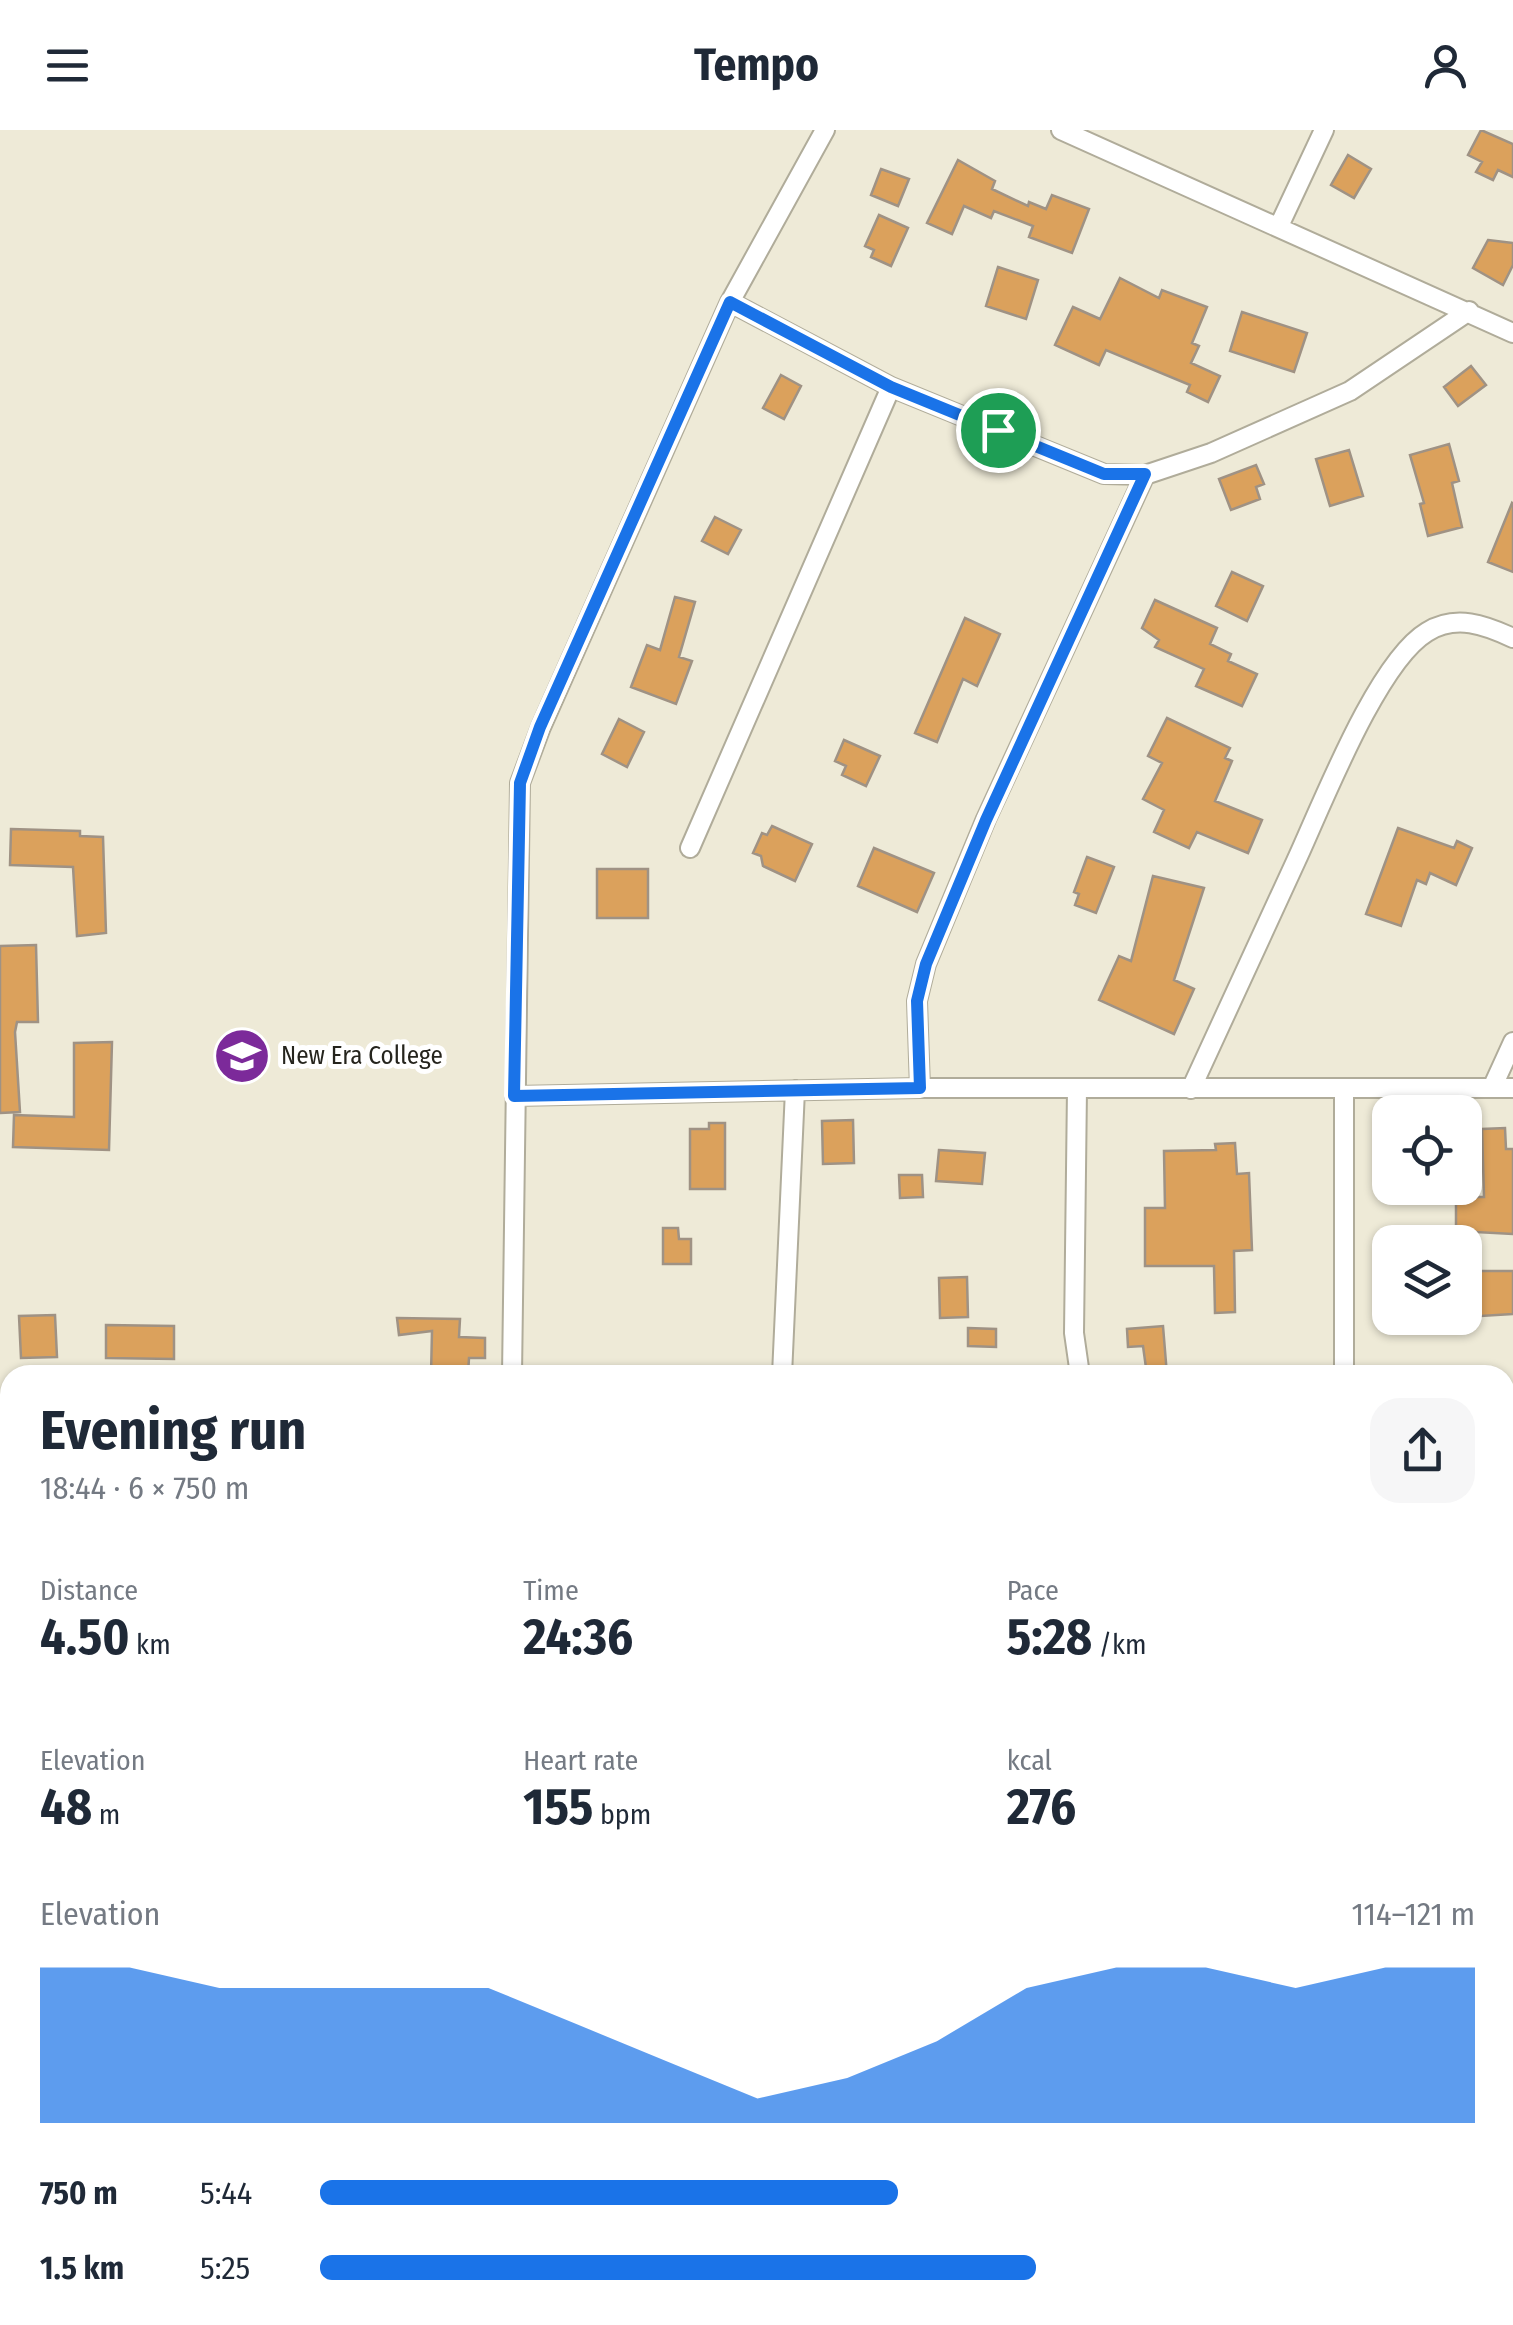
<!DOCTYPE html>
<meta charset="utf-8">
<style>
:root{--surface:#fff;--page:#f6f6f7;--text:#1f2937;--muted:#747a83;--accent:#1a73e8}
body{margin:0;font-family:"Fira Sans Condensed",sans-serif;background:var(--page);color:var(--text);height:100vh;display:flex;flex-direction:column;font-size:38px;white-space:nowrap}
*{box-sizing:border-box;margin:0}
p{font-size:32px;color:var(--muted)}
.icon{flex:none;width:55px;height:55px;fill:none;stroke:currentColor;stroke-width:2;stroke-linecap:round;stroke-linejoin:round}
.map{position:relative;flex:1;overflow:hidden}
.side{position:absolute;left:0px;top:1235px;width:1515px;height:960px;display:flex;flex-direction:column;background:var(--surface);border-radius:30px 30px 0 0;box-shadow:0 2px 8px #0004}
.side>*{flex:none}
.fabs{position:absolute;left:1372px;top:965px;display:grid;gap:20px}
.fabs a{display:grid;place-items:center;width:110px;height:110px;border-radius:20px;background:var(--surface);box-shadow:0 2px 8px #0004;font-size:50px}
.pin{position:absolute;display:grid;place-items:center;width:85px;height:85px;color:#fff;margin:-42px;border:5px solid #fff;border-radius:50%;box-shadow:0 2px 10px #0007}
.round{display:grid;place-items:center;flex:none;width:105px;height:105px;border-radius:30px;background:var(--page)}
.headline{display:flex;align-items:center;justify-content:space-between;height:170px;padding:0 40px}
h1{font-size:55px;font-weight:700;line-height:75px}
.metrics{display:grid;grid-template-columns:repeat(3,1fr);gap:15px;height:170px;padding:10px 40px}
.metrics div{display:grid;align-content:center}
.metrics b{font-size:50px;font-weight:700}
.metrics small{font-size:28px;font-weight:400}
.metrics p{font-size:28px}
.chart{height:280px;padding:20px 40px}
.chart p{display:flex;justify-content:space-between}
.chart svg{width:100%;height:180px;margin-top:10px;fill:var(--accent);opacity:.7}
ul{padding:0 40px;list-style:none;font-size:32px}
li{display:grid;grid-template-columns:160px 120px 1fr;align-items:center;height:75px}
li i{height:25px;border-radius:12px;background:var(--accent)}
header{display:flex;justify-content:space-between;align-items:center;height:130px;padding:0 40px;background:var(--surface);font-size:45px;font-weight:700}
.map>svg:first-child{display:block}
.building{fill:#dba15c;stroke:#9f9284;stroke-width:2.5}
.lines{fill:none;stroke-linecap:round;stroke-linejoin:round}
.street-casing{stroke:#b0ac9a;stroke-width:22}
.street{stroke:#fff;stroke-width:18}
.route-casing{stroke:#fff;stroke-width:20}
.route{stroke:#1a73e8;stroke-width:12}
.labels{text-anchor:middle;dominant-baseline:central;stroke-width:10;stroke-linejoin:round;paint-order:stroke}
.poi-label{font-size:25px;fill:#25241d;stroke:#fff;text-anchor:start}
</style>
<header><svg class="icon" aria-label="menu" viewBox="0 0 24 24"><path d="M4 6h16M4 12h16M4 18h16"/></svg>Tempo<svg class="icon" aria-label="person" viewBox="0 0 24 24"><circle cx="12" cy="8" r="4"/><path d="M4 21q1-7 8-7t8 7"/></svg></header>
<div class="map">
<svg width="1513" height="2195" viewBox="0 0 1513 2195">
<rect width="100%" height="100%" fill="#eeead7"/>
<path class="building" d="M1481 0 1513 14V47L1498 40 1493 50 1476 42 1482 32 1468 25Z
M1348 25 1371 39 1354 68 1331 55Z
M958 30 995 51 992 59 1028 76 1029 72 1046 79 1052 65 1089 79 1072 123 1029 107 1033 96 994 81 991 88 964 76 952 104 927 93Z
M881 39 909 49 898 76 871 65Z
M879 85 908 98 891 136 871 127 874 120 865 116Z
M1488 110 1513 113V135L1503 155 1473 138Z
M998 137 1038 150 1026 189 986 176Z
M1120 148 1159 168 1162 160 1207 177 1192 213 1199 216 1191 233 1220 246 1208 272 1187 262 1190 255 1106 220 1099 235 1055 215 1073 177 1100 189Z
M1242 182 1307 203 1294 242 1230 221Z
M1471 236 1486 255 1458 276 1444 257Z
M781 245 801 256 784 289 763 278Z
M1449 314 1459 351 1452 353 1462 397 1428 406 1420 374 1424 373 1410 325Z
M1349 320 1363 366 1330 376 1316 329Z
M1256 335 1264 354 1256 357 1260 369 1231 380 1219 349Z
M1512 373 1513 374V442L1488 432Z
M715 387 741 400 728 424 702 411Z
M1232 442 1263 456 1247 491 1216 476Z
M675 467 695 472 679 527 692 531 676 574 631 557 647 515 660 520Z
M1155 470 1217 498 1210 514 1231 524 1228 531 1257 544 1242 576 1196 556 1204 539 1155 517 1159 510 1142 498Z
M965 488 1000 504 977 556 963 549 937 612 915 603Z
M1167 588 1230 618 1225 628 1232 631 1215 671 1262 690 1248 723 1197 702 1189 718 1154 702 1164 680 1143 669 1162 633 1148 626Z
M619 589 644 602 627 637 602 624Z
M844 610 880 626 866 656 842 645 846 636 835 631Z
M772 696 812 714 795 751 763 736 761 726 753 723 762 703 767 705Z
M1398 698 1454 718 1457 711 1472 718 1456 755 1430 743 1426 754 1417 750 1401 796 1366 784Z
M11 699 80 701V706L103 707 106 803 77 806 73 737 10 735Z
M874 718 934 743 917 782 858 756Z
M1087 727 1114 737 1096 783 1075 775 1079 764 1074 762Z
M597 739H648V788H597Z
M1153 746 1204 758 1174 850 1194 859 1174 904 1099 870 1119 826 1131 831Z
M36 815 38 892H17L15 902 20 982 0 983V816Z
M112 912 109 1020 13 1017 14 985 74 987V913Z
M853 990 854 1033 823 1034 822 991Z
M709 993H725V1059H690V999H709Z
M1505 998 1506 1019H1513V1104L1476 1102V1110H1456V1067H1484L1482 999Z
M1235 1013 1237 1044 1249 1043 1252 1120 1234 1121 1235 1182 1215 1183 1214 1136H1145V1078H1165L1164 1021 1216 1020 1215 1014Z
M939 1020 985 1023 982 1054 936 1051Z
M899 1045H922L923 1067 900 1068Z
M663 1098H678L679 1109H691V1134H663Z
M1465 1141H1513V1184L1465 1187Z
M967 1147 968 1187 940 1188 939 1148Z
M55 1185 57 1227 21 1228 19 1186Z
M397 1188 460 1189 459 1207 485 1208V1228H469L468 1245H431L432 1201 399 1205Z
M106 1195 174 1196V1229L106 1228Z
M1163 1196 1167 1245H1147L1143 1216 1128 1217 1127 1199Z
M968 1198 996 1199V1217L968 1216Z"/>
<g class="lines">
<g class="street-casing">
<path id="street" d="M1061 0 1513 203
M1279 96 1324 0
M730 172 891 257 1104 344 1145 345 1211 323 1350 261 1469 181
M690 718 891 257
M920 958 917 871 926 834 986 689 1145 345
M1492 958 1513 912
M1077 959 1074 1203 1080 1245
M1191 959C1226 883 1261 807 1296 731 1322 675 1377 532 1427 502 1456 484 1485 495 1513 508
M515 966 920 958H1513
M512 1245 520 653 541 597 730 172 825 0
M782 1245 795 960
M1344 1245V958
M1505 1566 1513 1580
M0 1866H10
M1505 2001H1513
M0 2108 10 2106
M216 2185 220 2195
M581 2185 584 2195
M868 2185V2195
M1128 2195V2185
M1387 2195V2185"/>
</g>
<use href="#street" class="street"/>
</g>
<g class="lines">
<g class="route-casing">
<path id="route" d="M730 172 891 257 1104 344H1145L986 690 926 834 917 871 920 958 514 966 520 653 540 597Z"/>
</g>
<use href="#route" class="route"/>
</g>
<defs>
<g id="school-disc" transform="scale(2.875)"><circle r="9.5" fill="#7c2a9a" stroke="#fff"/><path d="M0-5L7-2L0 1L-7-2ZM-4 1L0 2.5L4 1V4Q0 6-4 4Z" fill="#fff"/></g>
</defs>
<g fill-rule="evenodd">
<use href="#school-disc" x="242" y="926"/>
</g>
<g class="labels">
<g class="poi-label">
<text x="281" y="926">New Era College</text>
</g>
</g>
</svg>
<div class="fabs">
<a><svg class="icon" aria-label="locate" viewBox="0 0 24 24"><circle cx="12" cy="12" r="6"/><path d="M12 2v4M12 18v4M2 12h4M18 12h4"/></svg></a>
<a><svg class="icon" aria-label="layers" viewBox="0 0 24 24"><path d="M12 4l9 5-9 5-9-5zM3 14l9 5 9-5"/></svg></a>
</div>
<div class="pin" style="left:998px;top:300px;background:#1e9e55"><svg class="icon" aria-label="arrive" viewBox="0 0 24 24"><path d="M6 21V4h12l-3 4 3 4H6"/></svg></div>
<section class="side">
<div class="headline"><div><h1>Evening run</h1><p>18:44 · 6 × 750 m</p></div><a class="round"><svg class="icon" aria-label="share" viewBox="0 0 24 24"><path d="M12 15V3M7 8l5-5 5 5M5 13v7h14v-7"/></svg></a></div>
<div class="metrics">
<div><p>Distance</p><b>4.50<small> km</small></b></div>
<div><p>Time</p><b>24:36</b></div>
<div><p>Pace</p><b>5:28<small> /km</small></b></div>
</div>
<div class="metrics">
<div><p>Elevation</p><b>48<small> m</small></b></div>
<div><p>Heart rate</p><b>155<small> bpm</small></b></div>
<div><p>kcal</p><b>276</b></div>
</div>
<div class="chart"><p><span>Elevation</span>114–121 m</p>
<svg viewBox="0 0 160 44" preserveAspectRatio="none"><path d="M0 44V6L10 6L20 11L30 11L40 11L50 11L60 20L70 29L80 38L90 33L100 24L110 11L120 6L130 6L140 11L150 6L160 6V44z"/></svg>
</div>
<ul>
<li><b>750 m</b>5:44<i style="width:50%"></i></li>
<li><b>1.5 km</b>5:25<i style="width:62%"></i></li>
</ul>
</section>
</div>
